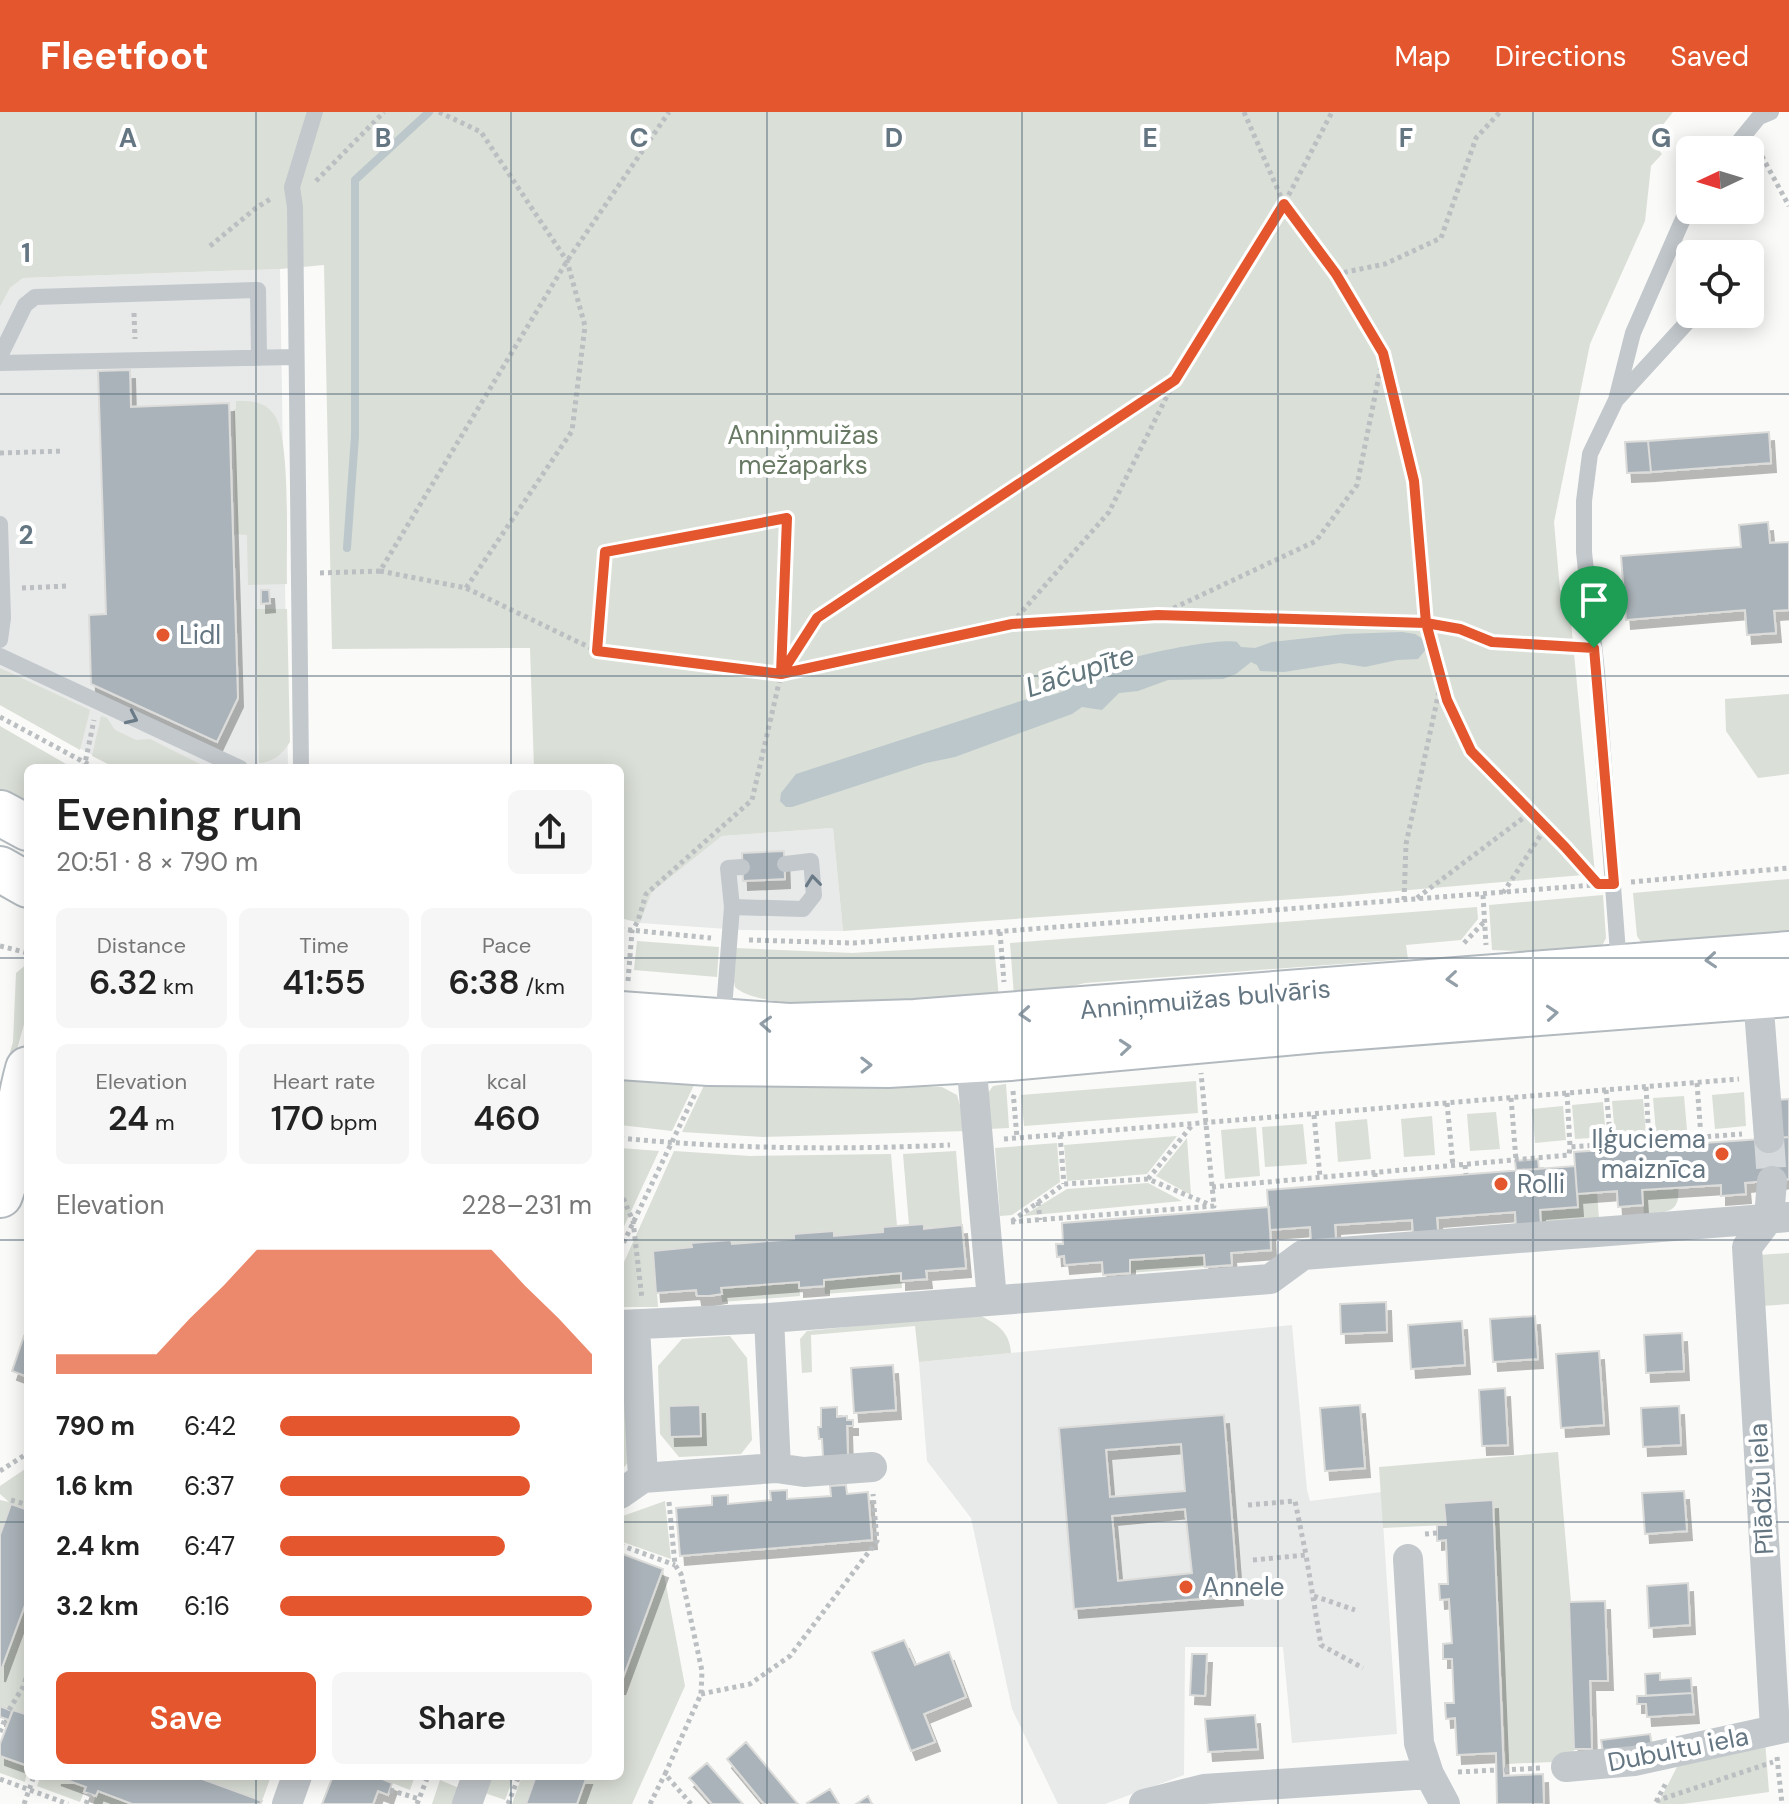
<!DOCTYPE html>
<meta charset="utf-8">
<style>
:root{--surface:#fff;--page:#f6f6f6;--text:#222;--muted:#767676;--accent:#e4572e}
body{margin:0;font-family:"DM Sans",sans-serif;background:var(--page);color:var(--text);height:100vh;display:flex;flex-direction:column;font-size:30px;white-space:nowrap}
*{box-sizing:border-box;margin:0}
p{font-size:26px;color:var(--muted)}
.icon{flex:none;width:44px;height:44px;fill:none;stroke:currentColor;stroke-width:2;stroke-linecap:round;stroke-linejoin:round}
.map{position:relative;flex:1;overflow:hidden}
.side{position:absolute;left:24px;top:652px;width:600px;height:1016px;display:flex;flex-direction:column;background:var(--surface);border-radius:12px;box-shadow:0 4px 20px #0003}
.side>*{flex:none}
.needle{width:52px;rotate:266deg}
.controls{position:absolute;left:1676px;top:24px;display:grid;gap:16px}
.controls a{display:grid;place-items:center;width:88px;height:88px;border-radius:12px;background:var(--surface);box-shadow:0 4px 20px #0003;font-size:40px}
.pin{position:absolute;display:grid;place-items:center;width:68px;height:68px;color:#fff;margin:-82px -34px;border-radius:50% 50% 50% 0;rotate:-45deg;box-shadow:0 0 8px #0007}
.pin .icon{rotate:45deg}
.round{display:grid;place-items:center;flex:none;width:84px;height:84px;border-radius:12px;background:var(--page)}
.overview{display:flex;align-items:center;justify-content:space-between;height:136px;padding:0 32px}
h1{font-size:44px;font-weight:600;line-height:60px}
.metrics{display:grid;grid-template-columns:repeat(3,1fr);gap:12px;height:136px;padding:8px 32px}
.metrics div{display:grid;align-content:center;border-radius:12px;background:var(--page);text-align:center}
.metrics b{font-size:34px;font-weight:600}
.metrics small{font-size:22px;font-weight:400}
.metrics p{font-size:22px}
.chart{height:224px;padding:16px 32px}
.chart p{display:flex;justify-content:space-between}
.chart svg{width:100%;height:144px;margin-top:8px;fill:var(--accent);opacity:.7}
.button{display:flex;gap:16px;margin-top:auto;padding:16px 32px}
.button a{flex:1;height:92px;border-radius:12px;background:var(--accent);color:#fff;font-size:32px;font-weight:600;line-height:92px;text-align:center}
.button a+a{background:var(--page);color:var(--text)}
ul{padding:0 32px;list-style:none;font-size:26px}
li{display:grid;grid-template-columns:128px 96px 1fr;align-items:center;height:60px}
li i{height:20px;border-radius:10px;background:var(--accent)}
header{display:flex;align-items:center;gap:48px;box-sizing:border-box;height:112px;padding:0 40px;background:var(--accent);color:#fff}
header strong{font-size:38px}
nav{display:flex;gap:44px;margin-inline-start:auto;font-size:28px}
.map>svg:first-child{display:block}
.built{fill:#e8e9e9}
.green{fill:#dadfd7}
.water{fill:#bbc7cb}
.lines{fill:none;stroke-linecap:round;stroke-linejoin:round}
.stream{stroke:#bbc7cb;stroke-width:8}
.building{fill:#aab3b9;stroke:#dcdcda;stroke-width:2;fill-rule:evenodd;filter:url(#shadow)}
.street-tunnel{stroke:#d5d9db;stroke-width:30;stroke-dasharray:30 15;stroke-linecap:butt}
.secondary-casing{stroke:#b3babf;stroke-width:48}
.path{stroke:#bbbfc2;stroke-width:5;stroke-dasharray:4 4;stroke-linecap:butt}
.lane{stroke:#c3c8cc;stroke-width:16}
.street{stroke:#c3c8cc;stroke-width:30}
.secondary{stroke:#fff;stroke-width:44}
.oneway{stroke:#6a7a87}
.oneway2{stroke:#939fa8}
.route-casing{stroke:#fff;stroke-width:16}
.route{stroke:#e4572e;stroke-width:10}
.grid{fill:none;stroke:#657683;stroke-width:2;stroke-opacity:0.55}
.poi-dot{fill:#e4572e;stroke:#fff;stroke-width:3}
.labels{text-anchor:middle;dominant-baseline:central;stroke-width:8;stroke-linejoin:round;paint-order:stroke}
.park-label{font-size:26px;fill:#687a64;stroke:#fff}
.poi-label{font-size:26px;fill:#657683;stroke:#fff;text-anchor:start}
.street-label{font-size:26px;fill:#657683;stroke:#fff}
.water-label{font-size:28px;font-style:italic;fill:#60757c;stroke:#fff}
.grid-label{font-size:26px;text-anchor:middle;font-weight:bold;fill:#657683;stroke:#fff;stroke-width:8;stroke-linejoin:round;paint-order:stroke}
</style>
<header>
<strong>Fleetfoot</strong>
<nav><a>Map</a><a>Directions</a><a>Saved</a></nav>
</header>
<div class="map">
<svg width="1789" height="1692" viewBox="0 0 1789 1692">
<defs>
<filter id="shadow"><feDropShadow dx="5" dy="9" stdDeviation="0" flood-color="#0004"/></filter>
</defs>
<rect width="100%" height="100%" fill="#fafaf8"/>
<path class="built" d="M280 157 288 656H116L0 593V195L10 176 23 166Z
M833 716 843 819 742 818 640 811 652 780 722 724Z
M1292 1213 1307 1378 1310 1389 1381 1380 1397 1622 1292 1631 1283 1535H1185L1184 1663 1105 1692H1058L1012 1597 971 1406 927 1349 919 1250Z"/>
<path class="green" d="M0 0H1673L1651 28 1662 42 1651 54 1645 109 1590 232 1554 410 1560 478H1568L1595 762 1339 784 843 819 833 716 722 724 652 780 640 811 620 806V656H534L530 536 332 537 324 153 280 157 23 166 10 176 0 195Z
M236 289C252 289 265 289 275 304 291 329 286 437 287 472L248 473 247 423 236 422 233 298 236 297Z
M255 497H287L290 630C282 642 274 650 259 651V647Z
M0 556 90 598 80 638 0 593Z
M1789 582V662L1758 666 1726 619 1725 587Z
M101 604 107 606 115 618 136 628 150 627 208 656H116L92 644Z
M0 614 73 656H28V698L0 683Z
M1789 767V824L1643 833 1637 824 1633 781Z
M1603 783 1606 826 1601 836 1580 841 1492 838 1489 793Z
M1477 795 1478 807 1461 828 1406 833 1408 847 1085 871 1037 883 1014 884 1010 831Z
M637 829 719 835 717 865 634 858Z
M994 833 999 886C948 888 768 906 735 875L733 864 735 836 852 841Z
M28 851V898L0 998V974L13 930 16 861Z
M620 962 696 969 672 1019 620 1013Z
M707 967 942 975 957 983 967 1019 763 1025 682 1020Z
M1196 969 1198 1001 1024 1014 1021 983Z
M1006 972 1009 1016 989 1017 988 981 993 974Z
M1744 980 1746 1014 1715 1017 1712 983Z
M1684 984 1687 1018 1656 1021 1653 986Z
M1643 987 1646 1022 1615 1024 1612 989Z
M1603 990 1606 1025 1575 1027 1572 993Z
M1563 994 1566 1028 1535 1031 1532 997Z
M1496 1000 1500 1037 1470 1039 1467 1002Z
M1432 1004 1435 1043 1404 1045 1401 1007Z
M1367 1007 1371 1047 1338 1050 1335 1010Z
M1303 1012 1307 1052 1265 1055 1262 1015Z
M1256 1015 1260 1064 1225 1067 1221 1018Z
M1177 1024 1147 1062 1067 1069 1064 1033Z
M1187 1026 1191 1083 1156 1064Z
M1057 1031 1060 1070 1012 1103 1000 1104 995 1036Z
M620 1036 659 1039 620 1123Z
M674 1039 750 1044 891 1042 897 1114 883 1115V1120L834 1124V1120L794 1122V1127L732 1132 731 1128 692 1131V1135L654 1139 658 1195H620V1159Z
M956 1039 962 1113 924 1116 923 1112 909 1113 903 1042Z
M1148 1071 1182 1089 1023 1104 1067 1077Z
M1678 1075C1681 1102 1666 1100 1644 1102L1642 1078Z
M1597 1080 1599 1107 1541 1114 1540 1098 1578 1095 1577 1082Z
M1789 1141V1192L1762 1194 1759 1143Z
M1204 1143 1205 1155 1130 1161V1148Z
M901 1161 902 1176 825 1182 824 1168Z
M799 1170 800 1184 722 1190 721 1176Z
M976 1202C995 1210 1010 1219 1011 1241L919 1250 915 1214 811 1223 812 1260 802 1261 800 1227 807 1219Z
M730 1224 747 1246 752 1328 741 1342 679 1345 660 1322 658 1254 682 1227Z
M620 1250 623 1255 630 1348 620 1360Z
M1558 1340 1571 1490 1569 1491 1574 1649 1506 1652 1493 1389 1445 1391 1446 1413 1383 1416 1379 1355Z
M28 1355V1398L11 1392 0 1423V1388L9 1390 0 1382V1374Z
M665 1389 671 1447 620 1429V1405Z
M663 1457 685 1574 632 1692H577L587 1664H620V1574Z
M28 1485V1603L0 1595V1561Z
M1765 1629 1769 1680 1683 1692H1658L1680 1649Z
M0 1644 28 1654 25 1670 0 1661Z
M41 1664H56L86 1675 80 1690 37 1674Z
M194 1664H271L262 1689Z
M383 1664H415L410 1678 382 1667Z
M491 1664H514L505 1688 485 1681Z
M522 1664H536L526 1692H512Z
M440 1668 459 1676 453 1692H432Z
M98 1679 132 1692H93Z"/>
<path class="water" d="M1402 520 1415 522 1426 529 1427 536 1418 547 1397 548 1365 555 1340 551 1284 560 1260 559 1257 553 1251 550 1236 562 1223 567 1168 568 1138 579 1119 581 1102 598 1082 595 1072 602 955 645 926 651 792 695H786L780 689 781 681 796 662 1024 588C1038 585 1054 585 1067 577 1074 573 1077 565 1085 561 1108 549 1214 525 1237 530L1241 535 1255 536 1272 530 1345 522Z"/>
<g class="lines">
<path class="stream" d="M347 436 355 324V68L429 0"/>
</g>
<path class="building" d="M130 258 131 295 229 291 238 586 217 630 91 572 89 503 106 502 98 259Z
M1769 320 1771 351 1651 360 1648 329Z
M1648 329 1651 360 1627 361 1625 330Z
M1768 410 1770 431 1789 430V498L1774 499 1776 521 1747 523 1745 498 1626 508 1621 444 1741 435 1739 413Z
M261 478H269L270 491 261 492Z
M784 739 785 767 743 769 742 741Z
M1789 987V1025L1780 1026 1777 988Z
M1789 1025V1067L1745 1071 1746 1082 1721 1084V1073L1642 1078 1643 1093 1618 1095 1617 1079 1577 1082 1574 1040Z
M1538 1047 1539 1057 1516 1058 1515 1049Z
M1575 1054 1578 1095 1540 1098 1541 1114 1516 1116 1515 1100 1437 1106 1438 1119 1413 1121 1412 1108 1335 1113 1336 1127 1311 1129 1310 1115 1270 1118 1267 1078Z
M1269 1095 1271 1138 1231 1141 1232 1153 1205 1155 1204 1143 1130 1148V1161L1103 1163 1102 1150 1065 1153 1064 1144 1057 1145 1056 1132H1063L1062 1111Z
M924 1112V1117L962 1113 966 1156 926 1159 927 1167 901 1169V1161L824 1168V1174L799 1176V1170L721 1176 722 1182 709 1184H697L696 1178 656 1181 653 1139 692 1135 691 1131 731 1128 732 1132 794 1127V1122L807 1121 834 1119V1124L883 1120V1115Z
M1386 1190 1387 1220 1341 1222 1340 1192Z
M1535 1204 1538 1247 1493 1250 1490 1207Z
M1462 1209 1465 1253 1411 1257 1408 1213Z
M1682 1221 1684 1259 1646 1261 1644 1223Z
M24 1224 28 1226V1265L12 1259Z
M1599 1239 1604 1313 1561 1316 1556 1242Z
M893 1253 896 1298 854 1301 851 1256Z
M1505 1276 1508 1333 1482 1334 1479 1278Z
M700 1293 701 1324 670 1325 669 1294Z
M1360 1293 1365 1356 1325 1359 1320 1296Z
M1679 1294 1681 1333 1643 1335 1641 1296Z
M837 1295V1305L847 1304V1308H853V1314H847L848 1344 823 1345 822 1327H819L818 1315H821V1296Z
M1224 1303 1238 1484 1074 1497 1059 1316ZM1181 1332 1185 1379 1110 1385 1106 1338ZM1185 1397 1192 1461 1118 1469 1112 1404Z
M846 1373 847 1382 868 1380 872 1428 680 1444 676 1396 712 1393V1384L728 1383V1392L771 1388 770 1379 787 1378V1387L831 1384 830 1374Z
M1684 1379 1687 1419 1645 1422 1642 1381Z
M1493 1388 1504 1664 1543 1662 1544 1692H1497L1496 1641 1457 1643 1455 1606 1446 1607 1445 1591H1454L1452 1547H1443V1532L1452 1531 1449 1487 1440 1488 1439 1472H1448L1446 1428 1437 1429V1413H1446L1444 1391Z
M11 1392 28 1398V1485L0 1561V1423Z
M620 1441 663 1457 620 1574Z
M1688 1471 1690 1513 1649 1516 1647 1474Z
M1605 1489 1608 1569H1590L1592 1637H1574L1569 1490Z
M904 1528 915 1553 949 1540 966 1585 924 1602 935 1630 911 1639 872 1540Z
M1192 1542H1207L1205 1584 1190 1583Z
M1660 1561V1568L1691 1566 1692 1581 1646 1584 1645 1562Z
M1692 1581 1694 1602 1647 1605 1646 1592H1637V1584Z
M0 1594 12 1599 9 1608 0 1605Z
M13 1598 28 1603V1654L0 1644V1632Z
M1255 1603 1258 1637 1208 1640 1205 1607Z
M1650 1622 1652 1634 1603 1640 1601 1628Z
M746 1630 798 1692H764L727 1647Z
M707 1651 743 1692H712L694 1671 689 1666Z
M56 1664H194L262 1689 260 1692H132L98 1679 96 1684 84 1680 86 1675Z
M333 1664H383L382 1667 392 1671 388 1683 378 1679 373 1692H322Z
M536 1664H587L577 1692H526Z
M830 1677 839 1692H808L807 1691Z
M868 1684 872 1692H856Z"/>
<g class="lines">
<path class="street-tunnel" d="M1769 1026 1772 1069"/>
<g class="secondary-casing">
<path id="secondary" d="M0 701 28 716
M0 757 28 773
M620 902 789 914 915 910 1789 842
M620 945 709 951 888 953 1010 946 1317 918 1789 882
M0 1083C15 1042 16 999 28 957"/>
</g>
<path class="path" d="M439 0 481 20 567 149 585 214 572 319 466 476
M1244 0 1284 92 1336 162 1383 241 1414 369 1426 511 1447 588 1471 639 1592 765
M1758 37 1789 94
M316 69 384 0
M210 134 256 96 272 86
M1336 162 1385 152 1441 126 1476 26 1500 0
M134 201 135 227
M0 341 64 339
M380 459 466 476 597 539 781 562 1012 512 1158 503 1426 511 1460 517 1492 530 1576 535
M320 461 380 459 567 149 669 0
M22 476 68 474
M1159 503 1316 429 1357 373 1383 244
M1012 511 1109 400 1175 268 1284 92 1332 0
M597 539 605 440 787 406 781 562 817 506 1175 268
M0 605 95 656
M84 656 94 608
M1631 770 1789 756
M1503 781 1546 715
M1483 783 1486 833
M1417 786 1531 700
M1404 788 1406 732 1441 570
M620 817 711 826
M1000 820 1004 870
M749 828 853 831 1593 773
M1464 831 1485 809
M0 834 28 841
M628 869 632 819 638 809 646 782 752 688 781 562
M1697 971 1701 1025
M1646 975 1649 1029
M1606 978 1611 1032
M1013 979 1017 1026
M1567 981 1570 1035
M1511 986 1516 1048
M1447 991 1453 1054
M1314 1003 1320 1065
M1060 1023 1064 1072
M620 1026C731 1037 840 1038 950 1033
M1004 1027 1739 967
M1465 1053 1466 1062
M1375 1061V1069
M1148 1067 1193 1012
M1212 1075 1569 1043 1570 1035 1742 1022
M620 1079 633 1109 642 1187
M1038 1090 1040 1108
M1012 1109 1064 1072 1148 1067 1208 1092
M1011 1110 1214 1094 1201 961
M620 1138 695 982
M0 1359 28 1341
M11 1388 28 1393
M669 1390 675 1453 681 1462 702 1559 701 1582 665 1662 691 1692
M1248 1393 1295 1389 1306 1443
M1425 1422 1437 1421
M620 1433 675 1453
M1253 1448 1306 1443 1321 1533 1363 1556
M1314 1484 1355 1498
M701 1582 750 1572 790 1544 877 1429 873 1382
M9 1598 23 1575 28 1560
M0 1620 5 1607
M1777 1645 1782 1692
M1504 1658 1541 1656
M1458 1660 1497 1658
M0 1667 68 1692
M390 1678 419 1687
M1656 1689 1773 1650
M1656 1690 1666 1671
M24 1692 34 1664
M86 1692 90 1682
M417 1692 428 1664
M508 1692 519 1664
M650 1692 665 1662"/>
<path class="lane" d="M1732 38 1759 5 1771 0
M0 244 25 193 35 185 258 178 259 246
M0 251 296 245
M1617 287 1692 205
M0 412 3 506 0 528
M0 544 240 656
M301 656 295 95 292 75 315 0
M732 795 803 797 814 783 811 749 785 752
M1619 854 1597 560 1584 440V389L1590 342 1616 288 1633 221 1690 91
M723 909 732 795 728 756 742 755"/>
<path class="street" d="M1758 885 1769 1026
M971 948 992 1188
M1772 1069 1769 1106 1747 1135 1775 1617
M769 1206 776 1356
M620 1213 769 1206 1270 1167 1303 1143 1789 1105
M635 1214 643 1366
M620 1382 643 1366 776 1356 804 1360 872 1355
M1408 1447 1419 1631 1429 1662 1445 1692
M1566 1655 1634 1649 1789 1615
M287 1692 297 1664
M467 1692 477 1664
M1144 1692 1204 1677 1429 1662"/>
<use href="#secondary" class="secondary"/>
</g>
<defs><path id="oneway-chevron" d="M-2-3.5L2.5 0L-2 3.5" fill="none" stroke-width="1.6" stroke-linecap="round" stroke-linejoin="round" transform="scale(2)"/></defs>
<g class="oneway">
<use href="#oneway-chevron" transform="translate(132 606) rotate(25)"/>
<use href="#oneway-chevron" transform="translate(813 769) rotate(-96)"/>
</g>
<g class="oneway2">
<use href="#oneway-chevron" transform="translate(1711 848) rotate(176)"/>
<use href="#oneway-chevron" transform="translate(1452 867) rotate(175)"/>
<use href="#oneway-chevron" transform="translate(1552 901) rotate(-4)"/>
<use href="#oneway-chevron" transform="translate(1025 902) rotate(176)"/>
<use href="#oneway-chevron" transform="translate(766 912) rotate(-177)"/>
<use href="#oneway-chevron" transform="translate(1125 935) rotate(-5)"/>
<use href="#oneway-chevron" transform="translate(866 953) rotate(-1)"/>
</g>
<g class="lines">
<g class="route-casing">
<path id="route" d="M1594 536 1492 530 1460 517 1426 511 1158 503 1012 512 781 562 597 539 605 440 787 406 781 562 817 506 1175 268 1284 92 1336 162 1383 241 1414 369 1426 511 1447 588 1471 639 1565 735 1598 772H1614L1594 536"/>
</g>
<use href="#route" class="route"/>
</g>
<path class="grid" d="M256 0V656M511 0V656M767 0V1692M1022 0V1692M1278 0V1692M1533 0V1692M0 282H1789M0 564H1789M0 846H28M620 846H1789M0 1128H28M620 1128H1789M0 1410H28M620 1410H1789M256 1664V1692M511 1664V1692"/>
<g class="poi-dot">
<circle cx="163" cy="523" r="8"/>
<circle cx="1722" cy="1042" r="8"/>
<circle cx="1501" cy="1072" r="8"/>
<circle cx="1186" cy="1475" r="8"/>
</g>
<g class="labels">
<g class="park-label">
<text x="803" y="323">Anniņmuižas<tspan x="803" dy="30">mežaparks</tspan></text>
</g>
<g class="poi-label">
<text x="179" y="523">Lidl</text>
<text x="1706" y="1027" text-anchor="end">Iļģuciema<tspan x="1706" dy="30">maiznīca</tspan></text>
<text x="1517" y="1072">Rolli</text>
<text x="1202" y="1475">Annele</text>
</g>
<g class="street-label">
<text transform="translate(1205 887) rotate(-5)">Anniņmuižas bulvāris</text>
<text transform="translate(1761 1377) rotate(-93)">Pīlādžu iela</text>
<text transform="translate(1678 1637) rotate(-11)">Dubultu iela</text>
</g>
<g class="water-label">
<text transform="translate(1080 559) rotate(-18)">Lāčupīte</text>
</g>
</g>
<g class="grid-label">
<text x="128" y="35">A</text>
<text x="383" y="35">B</text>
<text x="639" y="35">C</text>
<text x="894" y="35">D</text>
<text x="1150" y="35">E</text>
<text x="1406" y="35">F</text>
<text x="1661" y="35">G</text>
<text x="26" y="150">1</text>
<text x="26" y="432">2</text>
</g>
</svg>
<div class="controls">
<a><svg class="needle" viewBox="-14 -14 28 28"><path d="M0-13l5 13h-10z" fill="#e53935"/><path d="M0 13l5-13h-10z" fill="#767676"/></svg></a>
<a><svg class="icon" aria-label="locate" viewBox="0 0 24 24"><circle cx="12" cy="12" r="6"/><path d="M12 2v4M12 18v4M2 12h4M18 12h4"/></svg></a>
</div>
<div class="pin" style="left:1594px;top:536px;background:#1e9e55"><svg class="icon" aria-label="arrive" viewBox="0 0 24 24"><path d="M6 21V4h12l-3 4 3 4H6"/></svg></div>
<section class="side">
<div class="overview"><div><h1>Evening run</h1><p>20:51 · 8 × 790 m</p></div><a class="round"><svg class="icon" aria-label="share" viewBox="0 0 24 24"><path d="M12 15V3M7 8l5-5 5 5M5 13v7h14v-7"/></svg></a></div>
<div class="metrics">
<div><p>Distance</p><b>6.32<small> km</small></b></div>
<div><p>Time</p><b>41:55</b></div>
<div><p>Pace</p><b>6:38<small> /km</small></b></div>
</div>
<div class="metrics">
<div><p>Elevation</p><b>24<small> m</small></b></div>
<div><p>Heart rate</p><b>170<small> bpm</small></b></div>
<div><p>kcal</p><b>460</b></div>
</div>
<div class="chart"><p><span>Elevation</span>228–231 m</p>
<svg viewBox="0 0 160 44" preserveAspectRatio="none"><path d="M0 44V38L10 38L20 38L30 38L40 27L50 17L60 6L70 6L80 6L90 6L100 6L110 6L120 6L130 6L140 17L150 27L160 38V44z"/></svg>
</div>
<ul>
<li><b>790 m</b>6:42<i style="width:77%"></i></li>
<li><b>1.6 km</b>6:37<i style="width:80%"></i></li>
<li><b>2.4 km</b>6:47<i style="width:72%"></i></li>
<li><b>3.2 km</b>6:16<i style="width:100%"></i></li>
</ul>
<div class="button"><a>Save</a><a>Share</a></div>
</section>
</div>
